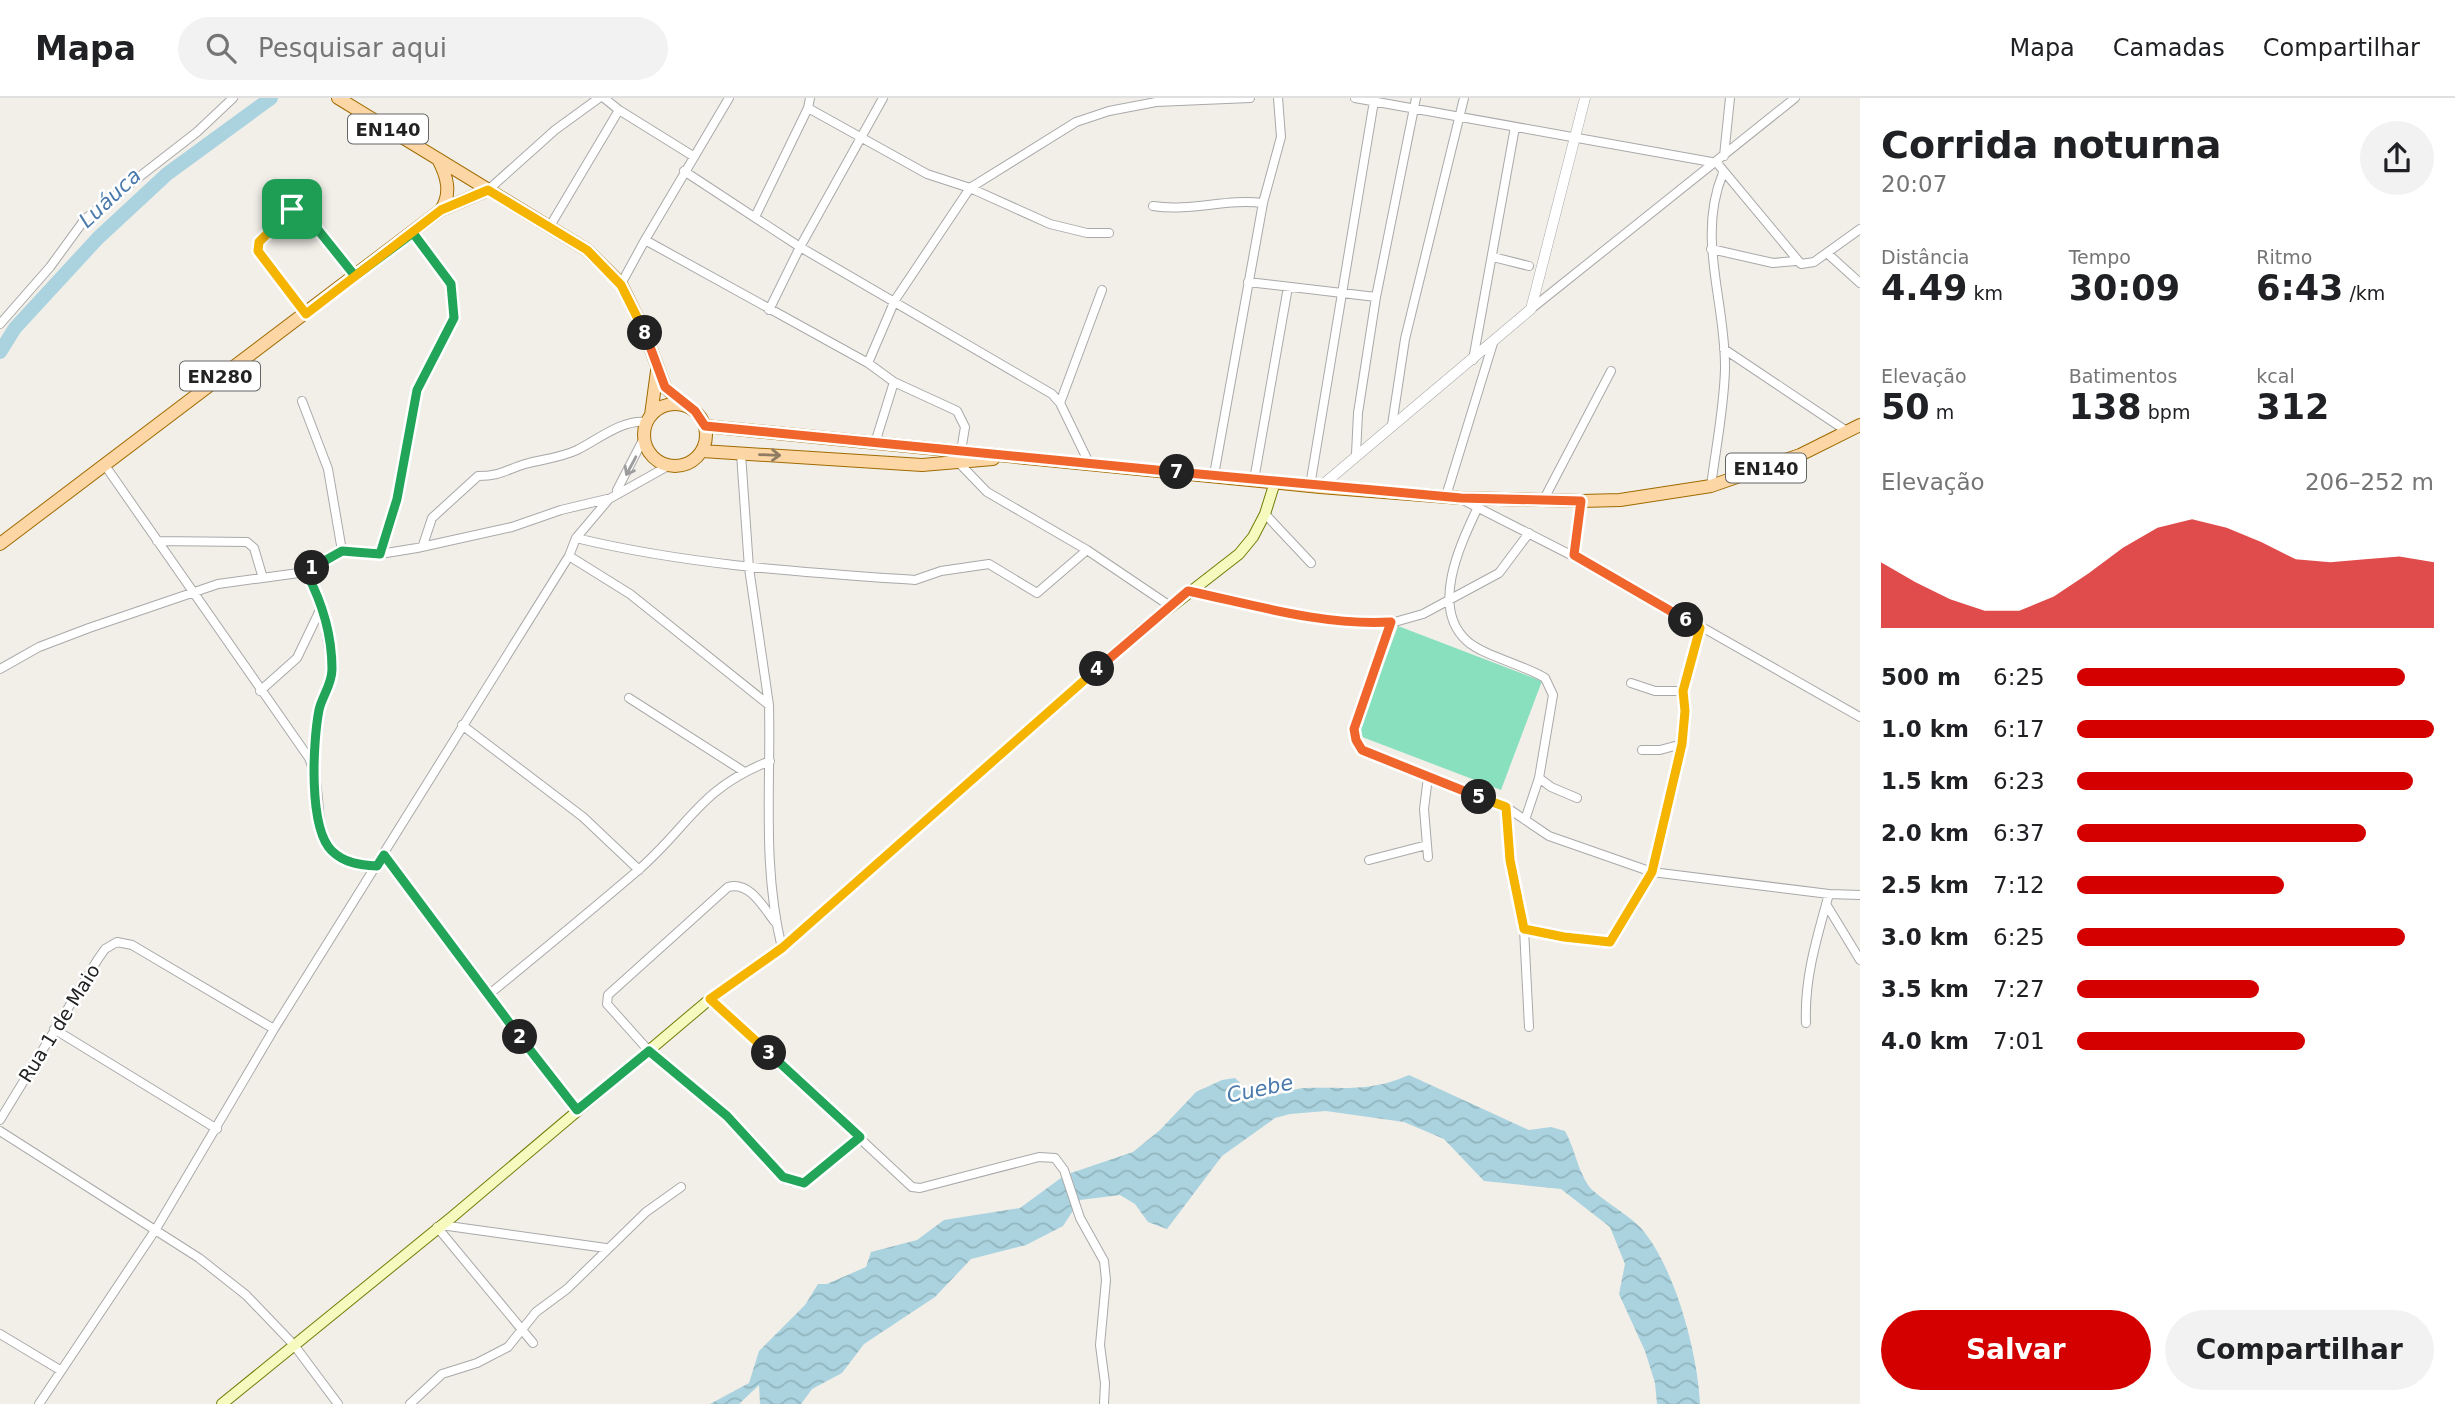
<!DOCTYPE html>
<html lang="pt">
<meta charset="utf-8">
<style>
:root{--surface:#fff;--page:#f2f2f2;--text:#202124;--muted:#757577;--line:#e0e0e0;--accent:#d40000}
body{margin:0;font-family:"DejaVu Sans",sans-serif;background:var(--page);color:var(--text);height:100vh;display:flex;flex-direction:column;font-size:26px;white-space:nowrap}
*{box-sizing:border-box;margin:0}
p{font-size:23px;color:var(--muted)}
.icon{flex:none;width:38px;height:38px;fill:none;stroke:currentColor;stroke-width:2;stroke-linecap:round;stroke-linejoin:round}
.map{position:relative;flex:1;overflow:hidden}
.side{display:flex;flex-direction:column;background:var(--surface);width:595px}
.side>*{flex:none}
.pin{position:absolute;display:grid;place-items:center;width:60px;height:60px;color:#fff;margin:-30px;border-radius:14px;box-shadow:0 4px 10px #0006}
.km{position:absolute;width:35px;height:35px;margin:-18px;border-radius:50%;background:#222;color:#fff;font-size:19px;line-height:35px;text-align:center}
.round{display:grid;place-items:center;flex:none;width:74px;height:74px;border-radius:37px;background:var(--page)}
.overview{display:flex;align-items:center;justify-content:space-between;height:119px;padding:0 21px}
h1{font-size:38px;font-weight:800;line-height:52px}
.stats{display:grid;grid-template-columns:repeat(3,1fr);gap:10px;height:119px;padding:7px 21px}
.stats div{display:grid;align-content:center}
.stats b{font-size:35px;font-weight:800}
.stats small{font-size:19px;font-weight:400}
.stats p{font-size:19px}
.chart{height:196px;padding:14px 21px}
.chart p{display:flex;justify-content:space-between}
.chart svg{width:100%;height:126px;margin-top:7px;fill:var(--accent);opacity:.7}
.primary-button{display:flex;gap:14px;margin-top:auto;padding:14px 21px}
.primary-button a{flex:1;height:80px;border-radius:42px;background:var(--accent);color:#fff;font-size:28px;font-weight:800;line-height:80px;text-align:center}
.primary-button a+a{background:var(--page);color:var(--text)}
ul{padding:0 21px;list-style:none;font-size:23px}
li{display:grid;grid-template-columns:112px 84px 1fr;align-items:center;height:52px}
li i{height:18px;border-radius:9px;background:var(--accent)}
header{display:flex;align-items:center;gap:42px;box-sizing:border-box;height:98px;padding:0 35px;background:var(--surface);border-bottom:2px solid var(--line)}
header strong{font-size:33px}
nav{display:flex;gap:38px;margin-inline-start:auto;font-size:24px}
.search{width:490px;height:63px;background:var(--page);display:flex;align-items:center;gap:18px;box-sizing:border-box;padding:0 24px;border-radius:38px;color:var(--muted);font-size:26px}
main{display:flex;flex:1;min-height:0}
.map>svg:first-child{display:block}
.pitch{fill:#88e0be}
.water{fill:url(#water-waves)}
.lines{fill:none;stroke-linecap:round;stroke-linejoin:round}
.river{stroke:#aad3df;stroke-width:14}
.minor-casing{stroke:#a9a9a9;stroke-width:10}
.tertiary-casing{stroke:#a9a9a9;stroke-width:11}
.secondary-casing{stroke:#707d05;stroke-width:12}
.primary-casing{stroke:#a06b00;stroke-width:14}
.minor{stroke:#fff;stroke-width:8}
.tertiary{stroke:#fff;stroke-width:10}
.secondary{stroke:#f7fabf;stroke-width:10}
.primary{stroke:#fcd6a4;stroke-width:12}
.oneway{stroke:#8f7c63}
.oneway2{stroke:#9c9c9c}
.split-1-casing{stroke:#fff;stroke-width:14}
.split-2-casing{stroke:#fff;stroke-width:14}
.split-3-casing{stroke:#fff;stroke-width:14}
.split-4-casing{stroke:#fff;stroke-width:14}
.split-5-casing{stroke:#fff;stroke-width:14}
.split-6-casing{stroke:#fff;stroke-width:14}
.split-7-casing{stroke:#fff;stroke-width:14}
.split-8-casing{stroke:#fff;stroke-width:14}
.split-9-casing{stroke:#fff;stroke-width:14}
.split-1{stroke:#22a559;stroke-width:9}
.split-2{stroke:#22a559;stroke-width:9}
.split-3{stroke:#22a559;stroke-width:9}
.split-4{stroke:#f5b400;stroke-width:9}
.split-5{stroke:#f0652b;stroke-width:9}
.split-6{stroke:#f5b400;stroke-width:9}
.split-7{stroke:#f0652b;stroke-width:9}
.split-8{stroke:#f0652b;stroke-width:9}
.split-9{stroke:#f5b400;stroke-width:9}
.labels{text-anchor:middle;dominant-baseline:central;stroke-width:5;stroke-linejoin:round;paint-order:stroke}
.shield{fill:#fff;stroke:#646464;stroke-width:2}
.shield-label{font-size:18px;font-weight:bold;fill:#222}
.street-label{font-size:19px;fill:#222;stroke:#fff}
.water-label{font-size:21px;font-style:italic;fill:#4a7aab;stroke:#fff}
</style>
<header>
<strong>Mapa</strong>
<div class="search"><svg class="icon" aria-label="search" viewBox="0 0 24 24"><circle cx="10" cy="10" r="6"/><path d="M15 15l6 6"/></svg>Pesquisar aqui</div>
<nav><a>Mapa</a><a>Camadas</a><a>Compartilhar</a></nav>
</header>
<main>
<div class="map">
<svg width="1860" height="1306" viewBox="0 0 1860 1306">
<defs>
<pattern id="water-waves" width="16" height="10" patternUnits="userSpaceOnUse" patternTransform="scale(1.75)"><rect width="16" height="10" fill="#aad3df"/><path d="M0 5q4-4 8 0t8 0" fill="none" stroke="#92b5bf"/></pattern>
</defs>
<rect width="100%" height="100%" fill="#f2efe9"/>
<path class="pitch" d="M1398 528 1542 583 1501 692 1357 637Z"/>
<path class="water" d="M1409 977 1529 1032 1551 1029 1565 1033C1575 1051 1577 1070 1588 1087 1594 1097 1629 1117 1641 1130 1675 1169 1698 1256 1700 1306H1657L1655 1285 1645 1253 1619 1196 1625 1166 1610 1129 1561 1091 1484 1083 1444 1041 1404 1024 1326 1013 1290 1016 1275 1020 1222 1058 1167 1131 1148 1124 1135 1106 1120 1097 1080 1102 1063 1128 1026 1147 971 1161 935 1199 864 1246 842 1275 812 1291 801 1306H760L759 1287 739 1306H710L749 1285 759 1253 805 1207 818 1186H827L866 1169 871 1154 917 1142 944 1122 1020 1110 1065 1077 1133 1054 1160 1032 1196 994 1222 982 1235 980C1243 988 1251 997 1263 998 1277 1000 1292 990 1306 990 1347 989 1370 994 1409 977Z"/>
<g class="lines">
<path class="river" d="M0 254 15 230 98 140 167 76 271 0"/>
<g class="minor-casing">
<path id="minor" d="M604 0 619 12
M1355 0 1717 65 1801 166 1814 164 1860 131
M808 10 927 76 970 90 1050 126 1087 135H1109
M1724 58 1730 0
M684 73 800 149 1052 296 1060 305 1090 367
M488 92 555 32 599 0
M1153 108C1192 114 1226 100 1263 105
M755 119 808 10 810 0
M550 128 619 12 693 58
M645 142 729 0
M1711 151 1773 165 1796 163
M1827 155 1860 185
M1493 159 1529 168
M1248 184 1376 199
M621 186 645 142 868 265 894 284 957 313 965 329 959 365 987 394 1087 452 1170 508
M1531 211 1795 0
M769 212 800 149 883 0
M306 216 258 153 259 144 292 111 303 113 355 178
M0 226 50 169 85 121 197 34 233 0
M1724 251 1848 334
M1473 262 1515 29
M868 265 895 202 970 90 1076 24 1109 13 1156 4 1250 0
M302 303 328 371 342 453
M1060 305 1102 192
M1392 327 1405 241 1464 0
M875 345 894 284
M741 356 749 470 769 607
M1356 356 1358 315 1376 199 1416 0
M104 366 309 660C331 710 297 762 377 768
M1214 377 1263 105 1281 39 1278 0
M1254 382 1288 189
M1310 388 1374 3
M1711 388C1716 349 1724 310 1725 271 1726 204 1696 140 1723 75
M617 392 644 340
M1446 398 1493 245
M1544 401 1611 273
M1463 402 1612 478 1860 619
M1477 411C1460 447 1430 510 1467 543 1482 557 1524 567 1545 580L1553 597 1539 680 1551 689 1577 700
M1265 416 1311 465
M576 440C688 467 800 474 915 482L941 473 989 466 1037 495 1087 452
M157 443 247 444 254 450 262 477
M423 447 432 420 478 378C500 378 506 372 525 366 543 361 560 360 577 352 599 341 622 321 647 324
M380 456 397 401 417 292 454 220 451 186 413 135
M1574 457 1581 403
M569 458 630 496 769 607C771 689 762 769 782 850
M1188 493 1280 513 1367 526 1391 525 1423 516 1499 475 1529 435
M1391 525 1355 631 1356 642 1362 652 1506 709
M0 571 39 549 89 530 218 486 306 474 342 453 380 456 417 450 512 429 561 412 607 401
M1631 585 1655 593H1683
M260 593 297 560 321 510 320 501 306 474
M629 600 743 673
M462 627 583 719 639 772
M1642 652H1660L1682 646
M312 668 319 612 329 590 332 571 322 506
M1428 679 1424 711 1428 759
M1525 722 1539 680
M384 757 577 1012
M1369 762 1427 747
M1826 806 1860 862
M775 824C763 809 750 783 728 789L608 897 607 906 649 953 727 1018 783 1079 792 1084H807L860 1039
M1524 831 1605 845 1615 839 1652 774 1682 646 1685 613 1683 593 1700 530
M487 898C537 857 587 816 636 774 689 729 698 691 770 663
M710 901 912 1089 920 1090 1039 1059 1055 1060 1064 1072 1080 1120 1104 1163 1106 1182 1100 1247 1105 1285 1104 1306
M1806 925C1804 881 1817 839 1829 796
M1529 929 1524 831 1510 762 1506 709 1549 738 1652 774 1829 796 1860 797
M54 931 217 1031
M0 1022 98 861 105 851 117 844 132 847 274 931
M0 1033 199 1160 246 1197 294 1247 338 1306
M441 1127 606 1150
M437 1129 533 1245
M0 1236 60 1272
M39 1306 156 1131 274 931 569 458 576 440 609 401 668 368
M410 1306 442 1276 477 1265 508 1249 536 1214 567 1191 646 1114 681 1089"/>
</g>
<g class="tertiary-casing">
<path id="tertiary" d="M1320 389 1531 211 1585 0"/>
</g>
<g class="secondary-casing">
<path id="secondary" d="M222 1306 452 1119 710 901 782 850 1140 533 1239 456 1253 439 1265 416 1275 384"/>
</g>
<g class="primary-casing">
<path id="primary" d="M338 0 587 152 621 186 645 235 665 289 686 308
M438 61C447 78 452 95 441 112
M644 337a31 31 0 1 1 62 0a31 31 0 1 1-62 0Z
M651 317 657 273
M705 328 1320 389 1461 400 1581 403 1620 402 1711 388 1800 357 1860 327
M702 353 922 367 993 361
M0 446 441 112 488 92"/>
</g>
<use href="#minor" class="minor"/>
<use href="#tertiary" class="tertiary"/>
<use href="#secondary" class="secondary"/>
<use href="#primary" class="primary"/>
</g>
<defs><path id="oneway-shaft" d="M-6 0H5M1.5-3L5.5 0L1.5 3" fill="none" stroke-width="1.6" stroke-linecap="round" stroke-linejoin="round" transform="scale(1.75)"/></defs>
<use class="oneway" href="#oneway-shaft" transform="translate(770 357) rotate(2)"/>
<use class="oneway2" href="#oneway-shaft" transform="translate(631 368) rotate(118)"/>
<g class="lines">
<g class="split-1-casing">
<path id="split-1" d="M292 111 303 113 355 178 413 135 451 186 454 220 417 292 397 401 380 456 342 453 312 470"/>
</g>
<g class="split-2-casing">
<path id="split-2" d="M312 470 306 474C322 504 332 536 332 571 332 587 322 598 319 612 313 643 308 730 332 753 344 765 360 767 377 768L384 757 520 939"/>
</g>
<g class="split-3-casing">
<path id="split-3" d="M520 939 577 1012 649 953 727 1018 783 1079 804 1085 860 1039 769 955"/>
</g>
<g class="split-4-casing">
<path id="split-4" d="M769 955 710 901 782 850 1097 571"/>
</g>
<g class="split-5-casing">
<path id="split-5" d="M1097 571 1188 493C1254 507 1324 528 1391 524L1354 631 1356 642 1362 652 1479 699"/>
</g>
<g class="split-6-casing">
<path id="split-6" d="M1479 699 1506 709 1510 762 1524 831 1564 839 1610 844 1652 774 1682 646 1685 613 1683 593 1700 530 1686 522"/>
</g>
<g class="split-7-casing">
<path id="split-7" d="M1177 374 1461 400 1581 403 1574 457 1686 522"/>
</g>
<g class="split-8-casing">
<path id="split-8" d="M645 235 665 289 695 313 705 328 1177 374"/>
</g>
<g class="split-9-casing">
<path id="split-9" d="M292 111 259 144 258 153 306 216 441 112 488 92 587 152 621 187 645 235"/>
</g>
<use href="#split-1" class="split-1"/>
<use href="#split-2" class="split-2"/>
<use href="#split-3" class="split-3"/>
<use href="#split-4" class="split-4"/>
<use href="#split-5" class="split-5"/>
<use href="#split-6" class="split-6"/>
<use href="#split-7" class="split-7"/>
<use href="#split-8" class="split-8"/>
<use href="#split-9" class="split-9"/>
</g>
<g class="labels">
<g class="shield">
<rect x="348" y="16.5" width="80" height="29" rx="5"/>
<rect x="180" y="263.5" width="80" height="29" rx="5"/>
<rect x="1726" y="355.5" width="80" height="29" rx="5"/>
</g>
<g class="shield-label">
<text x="388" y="31">EN140</text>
<text x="220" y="278">EN280</text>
<text x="1766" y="370">EN140</text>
</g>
<g class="street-label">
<text transform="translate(59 925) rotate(-58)">Rua 1 de Maio</text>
</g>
<g class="water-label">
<text transform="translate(110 100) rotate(-43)">Luáuca</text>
<text transform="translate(1260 991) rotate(-12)">Cuebe</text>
</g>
</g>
</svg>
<div class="pin" style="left:292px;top:111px;background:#1e9e55"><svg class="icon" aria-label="arrive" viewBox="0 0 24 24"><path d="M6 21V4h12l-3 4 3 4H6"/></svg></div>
<b class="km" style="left:312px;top:470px">1</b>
<b class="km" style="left:520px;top:939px">2</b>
<b class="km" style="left:769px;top:955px">3</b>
<b class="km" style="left:1097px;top:571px">4</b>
<b class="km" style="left:1479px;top:699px">5</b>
<b class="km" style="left:1686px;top:522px">6</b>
<b class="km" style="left:1177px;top:374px">7</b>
<b class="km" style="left:645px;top:235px">8</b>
</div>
<section class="side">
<div class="overview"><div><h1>Corrida noturna</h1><p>20:07</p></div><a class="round"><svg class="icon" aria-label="share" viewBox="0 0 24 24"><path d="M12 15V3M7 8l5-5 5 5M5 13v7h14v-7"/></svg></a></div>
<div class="stats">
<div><p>Distância</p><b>4.49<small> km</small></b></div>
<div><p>Tempo</p><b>30:09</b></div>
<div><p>Ritmo</p><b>6:43<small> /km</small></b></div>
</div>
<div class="stats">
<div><p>Elevação</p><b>50<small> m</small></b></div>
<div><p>Batimentos</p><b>138<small> bpm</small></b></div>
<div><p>kcal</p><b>312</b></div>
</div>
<div class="chart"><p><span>Elevação</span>206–252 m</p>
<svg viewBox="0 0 160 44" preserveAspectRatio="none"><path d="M0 44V21L10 28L20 34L30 38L40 38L50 33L60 25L70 16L80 9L90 6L100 9L110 14L120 20L130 21L140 20L150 19L160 21V44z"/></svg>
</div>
<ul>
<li><b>500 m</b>6:25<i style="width:92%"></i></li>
<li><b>1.0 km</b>6:17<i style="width:100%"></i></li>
<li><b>1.5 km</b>6:23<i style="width:94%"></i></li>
<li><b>2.0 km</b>6:37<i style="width:81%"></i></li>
<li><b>2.5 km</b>7:12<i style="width:58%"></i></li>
<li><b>3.0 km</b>6:25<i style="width:92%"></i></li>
<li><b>3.5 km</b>7:27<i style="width:51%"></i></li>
<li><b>4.0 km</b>7:01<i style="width:64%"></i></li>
</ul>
<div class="primary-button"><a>Salvar</a><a>Compartilhar</a></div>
</section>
</main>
